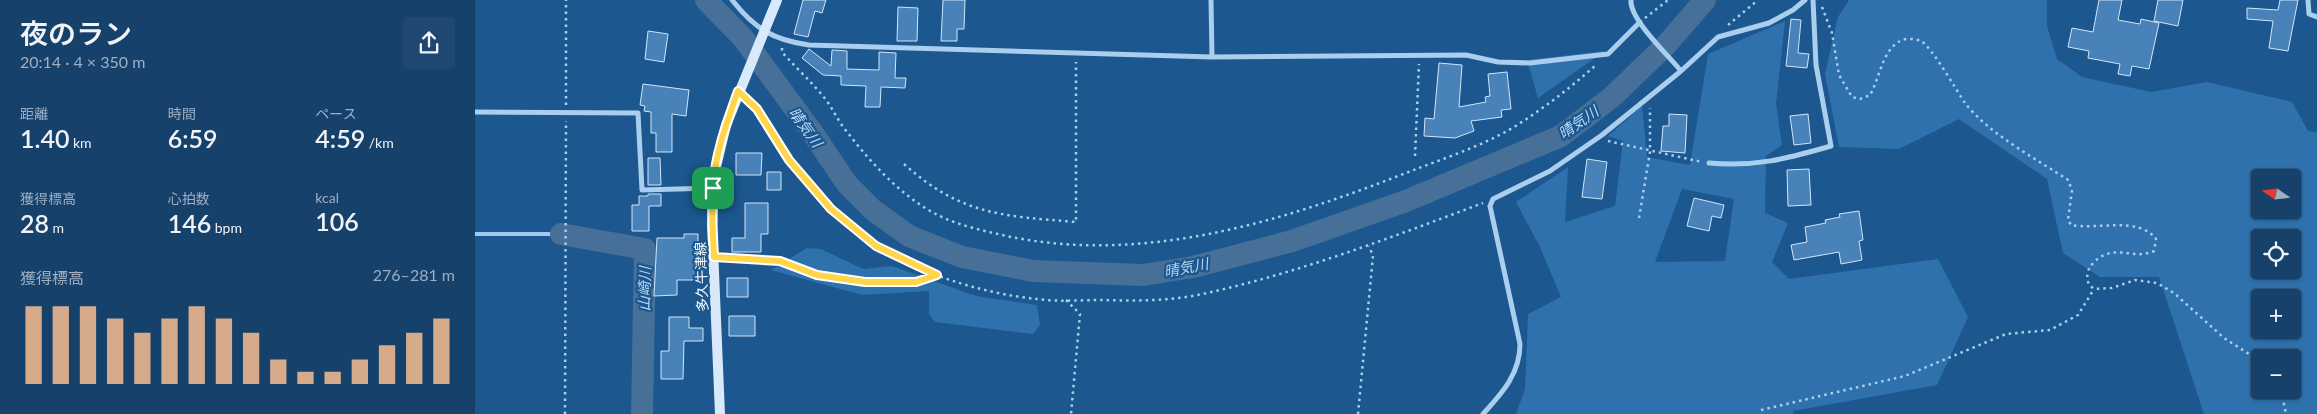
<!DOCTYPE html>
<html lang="ja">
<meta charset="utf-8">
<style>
:root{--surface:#15416b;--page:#1e4871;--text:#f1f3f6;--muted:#9dafc1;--line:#345a7e;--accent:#d6ab8b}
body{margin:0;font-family:Lato,"Noto Sans JP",sans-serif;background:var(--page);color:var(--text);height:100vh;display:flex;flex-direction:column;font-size:19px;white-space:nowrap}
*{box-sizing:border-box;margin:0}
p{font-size:16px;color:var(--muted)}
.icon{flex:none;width:28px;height:28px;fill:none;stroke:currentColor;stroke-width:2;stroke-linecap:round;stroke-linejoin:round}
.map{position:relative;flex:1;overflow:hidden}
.side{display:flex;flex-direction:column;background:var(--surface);width:475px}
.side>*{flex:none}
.needle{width:32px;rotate:284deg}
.fabs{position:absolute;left:1776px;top:169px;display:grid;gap:10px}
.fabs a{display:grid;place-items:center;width:50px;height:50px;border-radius:5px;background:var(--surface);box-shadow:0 1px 4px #0004,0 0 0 1px var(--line);font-size:25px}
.pin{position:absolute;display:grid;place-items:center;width:42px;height:42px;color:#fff;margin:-21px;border-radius:10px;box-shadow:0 2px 8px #0006}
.round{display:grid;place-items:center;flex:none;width:52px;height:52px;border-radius:5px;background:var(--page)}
.summary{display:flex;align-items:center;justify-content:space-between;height:85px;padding:0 20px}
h1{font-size:28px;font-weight:600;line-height:38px}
.figures{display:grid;grid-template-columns:repeat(3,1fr);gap:8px;height:85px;padding:5px 20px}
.figures div{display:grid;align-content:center}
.figures b{font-size:25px;font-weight:600}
.figures small{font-size:14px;font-weight:400}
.figures p{font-size:14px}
.chart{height:140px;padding:10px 20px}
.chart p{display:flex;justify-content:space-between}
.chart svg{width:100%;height:90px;margin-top:5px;stroke:var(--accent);stroke-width:6}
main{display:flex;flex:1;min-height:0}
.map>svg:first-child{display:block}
.green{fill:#2f71ad;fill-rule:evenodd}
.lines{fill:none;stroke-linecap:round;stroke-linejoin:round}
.stream{stroke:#9dc9f0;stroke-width:4}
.river{stroke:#477099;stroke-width:22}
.building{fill:#4982b8;stroke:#d0e6fa}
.path{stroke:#aaceee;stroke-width:2.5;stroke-dasharray:2.5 4;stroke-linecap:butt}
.minor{stroke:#aaceee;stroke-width:5}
.secondary{stroke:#d7e9fa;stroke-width:10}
.route-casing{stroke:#fff;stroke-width:10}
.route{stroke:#ffd54a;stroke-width:6}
.labels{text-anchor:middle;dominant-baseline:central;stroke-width:4.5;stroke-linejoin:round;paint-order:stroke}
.street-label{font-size:14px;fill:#fff;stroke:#1c578f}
.water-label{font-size:15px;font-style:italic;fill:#b6d7f5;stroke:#1c578f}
</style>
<main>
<section class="side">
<div class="summary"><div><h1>夜のラン</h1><p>20:14 · 4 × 350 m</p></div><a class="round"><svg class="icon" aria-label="share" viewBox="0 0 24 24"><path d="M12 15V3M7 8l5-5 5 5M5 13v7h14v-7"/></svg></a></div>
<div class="figures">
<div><p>距離</p><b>1.40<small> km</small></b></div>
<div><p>時間</p><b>6:59</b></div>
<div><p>ペース</p><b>4:59<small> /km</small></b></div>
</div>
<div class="figures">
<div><p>獲得標高</p><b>28<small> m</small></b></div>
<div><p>心拍数</p><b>146<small> bpm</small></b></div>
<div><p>kcal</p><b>106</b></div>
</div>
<div class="chart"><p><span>獲得標高</span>276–281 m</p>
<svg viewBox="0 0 160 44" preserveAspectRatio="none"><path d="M5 44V6M15 44V6M25 44V6M35 44V12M45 44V19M55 44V12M65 44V6M75 44V12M85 44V19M95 44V32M105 44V38M115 44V38M125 44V32M135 44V25M145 44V19M155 44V12"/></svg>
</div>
</section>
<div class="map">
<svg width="1842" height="414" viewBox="0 0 1842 414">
<rect width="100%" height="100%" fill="#1c578f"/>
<path class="green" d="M1374 0H1572V26L1582 59 1607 77 1676 92 1732 82 1817 102 1833 131 1842 132V414H1729L1684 277H1625L1588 253 1572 179 1484 119 1424 149 1364 147 1350 74 1363 17ZM1785 178H1818V210H1785ZM1785 238H1818V270H1785ZM1785 298H1818V330H1785ZM1785 358H1818V390H1785Z
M1310 21 1301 104 1307 145 1291 156 1290 213 1313 223 1297 262 1314 279 1463 259 1493 317 1462 385 1318 411 1319 414H1041L1050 389 1053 314 1086 297 1065 247 1041 202 1093 167 1090 222 1140 206 1148 141 1133 136 1167 106 1172 157 1215 165 1233 54ZM1207 189 1259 199 1250 261 1180 262Z
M1130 51 1063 98 1052 60Z
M332 248 346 249 388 269 417 266 501 296 562 305 565 325 558 334 460 322 454 314V291L387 295 296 270Z"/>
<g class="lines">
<path class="stream" d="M0 234H86"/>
<path class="river" d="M231 0 268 38 337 132 372 184 398 210 434 236 487 257 558 271 668 275 718 267 817 241 931 201 1086 136 1137 97 1191 45 1230 0
M86 234 170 249 167 414"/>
</g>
<path class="building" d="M328 0H351L347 13 340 11 333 37 319 34Z
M468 0H490L489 29H482V41H466Z
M1624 0H1647L1643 20 1665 24 1666 19 1684 23 1674 69 1657 66 1655 76 1643 74 1645 64 1613 58 1614 51 1593 47 1597 28 1618 32Z
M1683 0H1708L1703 26 1679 21Z
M1805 0H1823L1813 51 1794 48 1798 21 1772 19V8L1803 10Z
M423 7 443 8 442 41H422Z
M1316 19 1326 20 1323 53 1334 54 1332 68 1311 66Z
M173 31 193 34 189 62 170 59Z
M334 49 356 66 357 50 372 51V69L404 70V52L421 53 420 78H431L430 88 406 87 405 107H390L391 86 366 85V76L348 75 327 58Z
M964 63 987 65 984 107 1011 102 1010 97 1015 96 1013 74 1032 72 1036 109 1026 110 1027 117 996 121 999 131 980 138 949 136 950 118 959 119Z
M168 84 214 90 211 116 197 114V152H181V133H176V112L169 111 170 106 165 105Z
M1194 114 1212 115 1210 153 1186 151 1188 126H1194Z
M1333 114 1336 143 1319 145 1315 116Z
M261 153H287L286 175H261Z
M173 158H185L186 185H173Z
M1112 159 1132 162 1127 199 1107 197Z
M1334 169 1336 205 1313 206 1312 170Z
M292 172H306V190H292Z
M173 194H186V206H174V231H157V205H164V196H173Z
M1219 198 1249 205 1246 218 1237 216 1234 231 1212 226Z
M270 203H293V234H286V252H257V238H270Z
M1384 211 1388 240 1384 241 1387 260 1366 264 1364 252 1319 260 1316 245 1332 242 1330 227 1351 223 1350 220 1365 217 1364 214Z
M209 234H223V269H227V280H202V295L179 296 182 238H209Z
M252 278H273V297H252Z
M254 316H280V336H254Z
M194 317H214V328H228V341H209L208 379H186V351H194Z"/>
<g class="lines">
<path class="path" d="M1347 7 1357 33 1364 75 1377 97 1385 99 1395 95C1405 78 1407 49 1427 40 1432 38 1441 39 1446 41 1457 47 1481 90 1490 103 1514 134 1560 158 1593 180L1597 190 1593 220 1596 225C1621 230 1664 216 1681 239L1679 251C1658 261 1640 242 1619 262 1616 266 1614 267 1613 272 1611 280 1613 284 1619 289L1637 288 1660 280 1682 283 1699 293 1749 338 1785 361
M1170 18 1193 0
M1253 25 1283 0
M307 48V52C321 68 338 83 351 100 358 109 362 119 369 128 392 158 419 189 452 209 474 223 501 229 527 235 666 266 806 222 936 171 970 158 1007 146 1039 127 1068 109 1095 88 1121 65
M273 101C290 117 300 139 313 158 335 189 369 226 401 246 445 274 510 294 562 299 583 302 606 300 628 300 662 301 698 301 732 293 826 272 917 237 1008 203
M91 105V0
M1133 141 1227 162
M940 156 944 64
M429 164C486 215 527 216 601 222V62
M1164 218 1175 152V108
M250 257 305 261 343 275 390 282H441L460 276
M591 300 605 314 596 414
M1806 390 1811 414
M1286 410 1430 376 1531 334 1575 330 1603 315 1619 289
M90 414 91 121
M883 414 898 256 894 246"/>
<path class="minor" d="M257 0C280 29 298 40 334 45L737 57 991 55 1023 62 1055 63 1133 54 1165 22
M736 0 737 57
M1156 0C1154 19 1194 56 1206 71
M1833 0 1834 14 1842 17
M0 112 163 113 167 190 238 188
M1234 163C1281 167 1311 159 1356 146L1341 65 1338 0
M1008 414C1027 393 1045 374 1045 344L1015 206 1018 199 1075 171 1127 135 1206 71 1243 37 1294 23 1318 10 1330 0"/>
<path class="secondary" d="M245 414 237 225 240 171 251 125 302 0"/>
</g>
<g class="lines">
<g class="route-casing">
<path id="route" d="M263 91 282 109 314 160 356 209 401 246 462 275 441 282H390L342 275 305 261 239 257C238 234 236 210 238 187 240 154 252 122 263 91Z"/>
</g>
<use href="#route" class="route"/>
</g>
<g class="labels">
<g class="street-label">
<text transform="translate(226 277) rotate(-92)">多久牛津線</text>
</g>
<g class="water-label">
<text transform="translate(1103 122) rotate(-35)">晴気川</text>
<text transform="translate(331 127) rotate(54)">晴気川</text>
<text transform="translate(711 267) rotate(-11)">晴気川</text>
<text transform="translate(169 289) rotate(-89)">山崎川</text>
</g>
</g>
</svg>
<div class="fabs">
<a><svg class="needle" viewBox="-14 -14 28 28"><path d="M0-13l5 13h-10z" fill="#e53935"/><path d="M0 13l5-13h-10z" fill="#9dafc1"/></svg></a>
<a><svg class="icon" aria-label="locate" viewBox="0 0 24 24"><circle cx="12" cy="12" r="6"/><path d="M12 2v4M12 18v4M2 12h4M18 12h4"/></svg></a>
<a>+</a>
<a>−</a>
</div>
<div class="pin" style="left:238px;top:188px;background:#1e9e55"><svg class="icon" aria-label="arrive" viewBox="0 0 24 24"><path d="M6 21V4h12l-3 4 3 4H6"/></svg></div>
</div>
</main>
